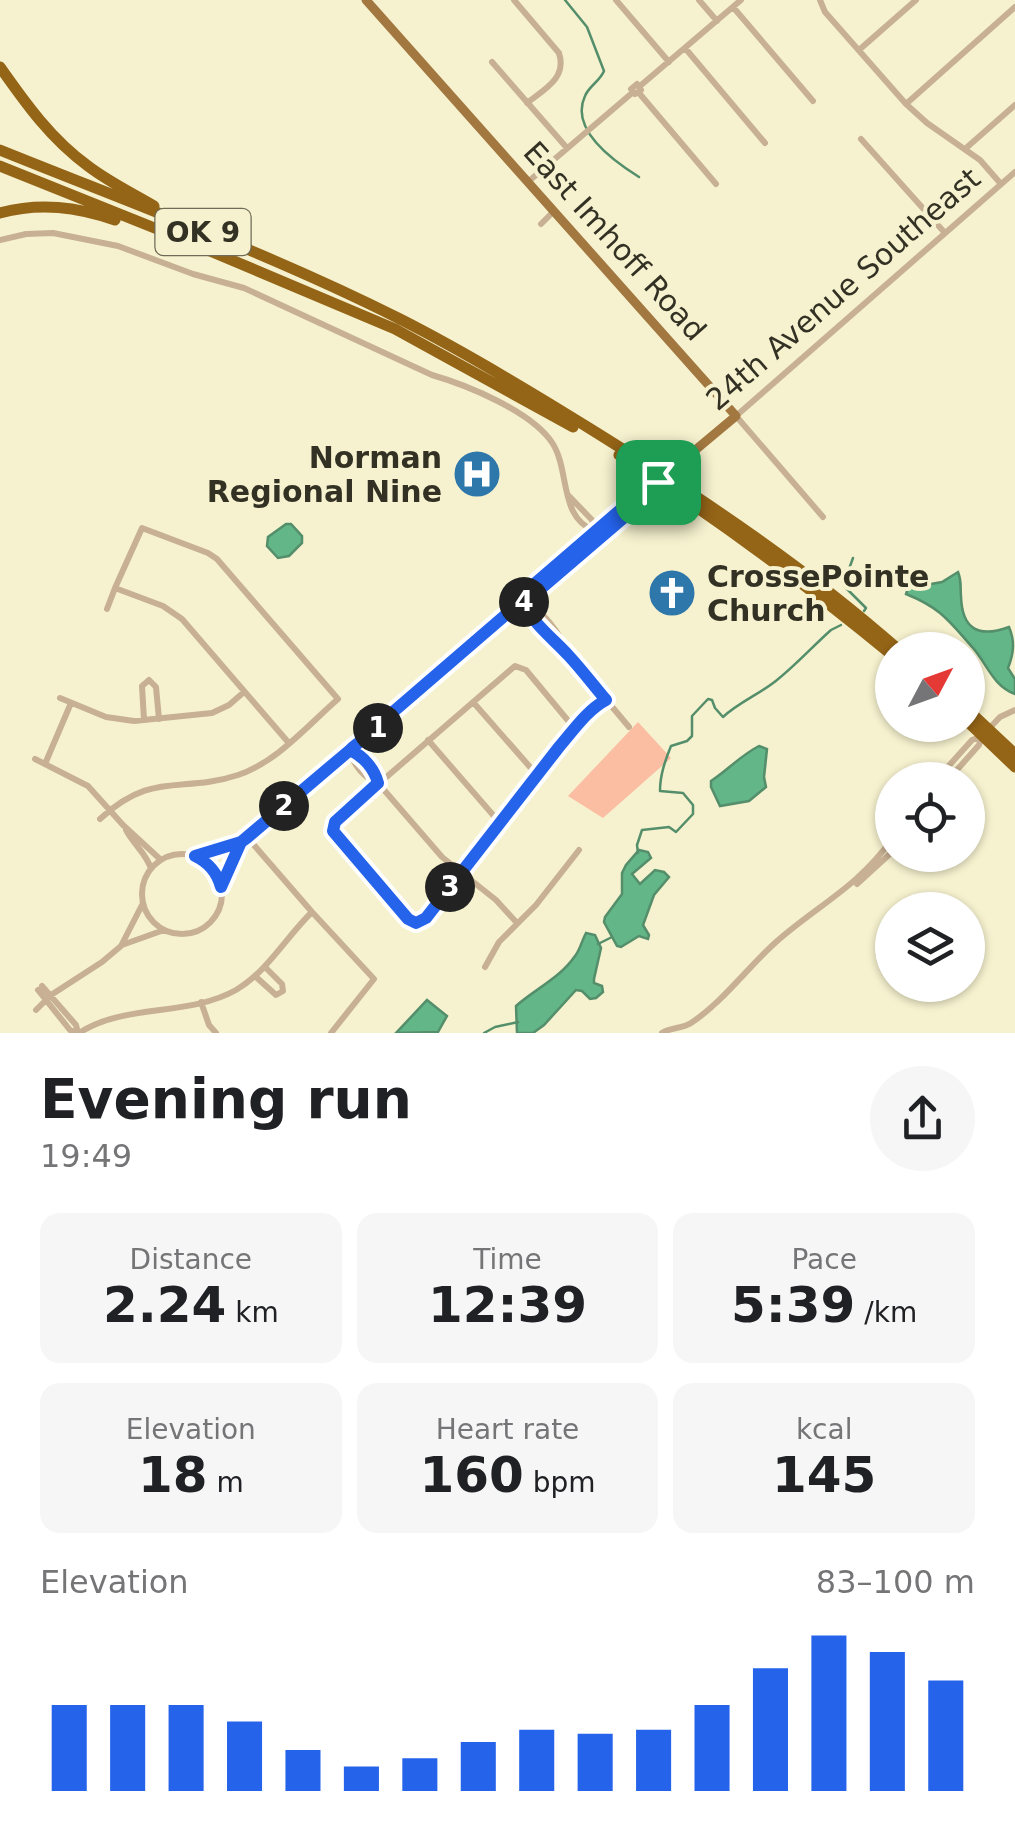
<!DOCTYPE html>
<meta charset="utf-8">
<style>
:root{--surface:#fff;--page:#f6f6f6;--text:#202124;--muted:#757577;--accent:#2563eb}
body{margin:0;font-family:"DejaVu Sans",sans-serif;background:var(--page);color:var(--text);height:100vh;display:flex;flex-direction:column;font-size:38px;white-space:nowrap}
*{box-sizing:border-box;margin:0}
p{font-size:32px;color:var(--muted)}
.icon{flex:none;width:55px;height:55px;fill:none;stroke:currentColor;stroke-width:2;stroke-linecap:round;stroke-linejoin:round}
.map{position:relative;height:1033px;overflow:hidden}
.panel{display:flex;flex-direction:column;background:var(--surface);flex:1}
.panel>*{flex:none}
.needle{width:65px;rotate:49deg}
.controls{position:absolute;left:875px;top:632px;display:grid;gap:20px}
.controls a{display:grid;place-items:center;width:110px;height:110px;border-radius:50%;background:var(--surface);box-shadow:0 2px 8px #0004;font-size:50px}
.pin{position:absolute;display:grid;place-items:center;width:85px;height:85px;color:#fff;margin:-42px;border-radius:20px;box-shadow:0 5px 15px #0006}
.km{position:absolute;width:50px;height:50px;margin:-25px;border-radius:50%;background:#222;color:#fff;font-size:28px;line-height:50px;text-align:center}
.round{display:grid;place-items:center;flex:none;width:105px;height:105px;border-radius:52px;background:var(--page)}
.overview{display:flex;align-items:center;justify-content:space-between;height:170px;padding:0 40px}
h1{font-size:55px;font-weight:700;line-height:75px}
.stats{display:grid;grid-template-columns:repeat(3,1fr);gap:15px;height:170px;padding:10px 40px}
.stats div{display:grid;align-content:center;border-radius:20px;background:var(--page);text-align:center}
.stats b{font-size:50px;font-weight:700}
.stats small{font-size:28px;font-weight:400}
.stats p{font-size:28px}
.chart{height:280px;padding:20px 40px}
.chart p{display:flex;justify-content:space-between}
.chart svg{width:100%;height:180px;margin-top:10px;stroke:var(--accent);stroke-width:6}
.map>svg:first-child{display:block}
.green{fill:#fbbea3}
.water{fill:#62b688;stroke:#548e6a;stroke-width:2.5}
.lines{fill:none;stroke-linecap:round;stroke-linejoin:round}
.stream{stroke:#548e6a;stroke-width:2.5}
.minor{stroke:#c7b093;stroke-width:6}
.major{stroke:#a27840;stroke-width:9}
.highway{stroke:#946417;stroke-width:11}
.route-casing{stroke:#fff;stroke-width:20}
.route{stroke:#2563eb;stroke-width:12}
.labels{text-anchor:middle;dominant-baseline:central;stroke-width:8;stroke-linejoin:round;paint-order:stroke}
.shield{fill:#f6f2cf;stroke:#6e6b57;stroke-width:2.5}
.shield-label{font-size:28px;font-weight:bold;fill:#333124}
.street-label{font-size:30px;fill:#333124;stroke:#f6f2cf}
.poi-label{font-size:30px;font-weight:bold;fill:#333124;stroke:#f6f2cf;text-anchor:end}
</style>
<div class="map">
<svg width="1015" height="1033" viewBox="0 0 1015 1033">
<rect width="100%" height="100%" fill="#f6f2cf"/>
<path class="green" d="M638 722 671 758 603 818 568 796Z"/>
<path class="water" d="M286 524H291L302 536V543L289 556 278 558 267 546 268 537Z
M958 572C962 582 960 586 961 596 962 630 979 638 1009 627 1015 641 1014 653 1008 668L1015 679V694C993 686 987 664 973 648 949 621 941 608 906 594L908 588 942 582Z
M759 746 767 749 764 777 766 787 749 801 720 806 711 787V781C728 770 741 755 759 746Z
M639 850 648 852 651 858 632 874 640 884 655 870 664 872 669 877 654 895 643 925 649 935 648 939 639 936 621 947 617 946 604 922 605 917 622 894V873L626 865Z
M586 933 595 935 601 948 594 979V983L602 986 603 992 596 998 590 999 582 991 576 990 544 1025 533 1033H517L516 1006C535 989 560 978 575 956 580 950 582 940 586 933Z
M427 1000 447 1016 438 1032 396 1033Z"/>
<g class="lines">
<path class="stream" d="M565 0 587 27 604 71C600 81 589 86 585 96 569 130 615 162 639 177
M845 580 853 558
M844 586 866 608 864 611
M638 853 637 845 642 830 669 827 676 832 693 814V805L683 793 660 791C660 775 665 761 671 746L687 741 692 736V716L708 699 712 700 715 708 723 717C739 702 760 694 777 680 796 665 813 646 831 630L841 625
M598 944 612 937
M484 1033 495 1027 518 1022"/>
<path class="minor" d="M514 0 559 53C567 78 545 89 527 103
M616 0 669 62
M699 0 717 21
M820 0 825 12 906 104 927 123 980 160 1001 184
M733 7 813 101
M685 48 765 143
M859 50 916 0
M492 62 567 148
M637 84 641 90 635 94 631 89Z
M640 86 741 0
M639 93 716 184
M906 104 1015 7
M861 139 945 233
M965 149 1015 105
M529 181 632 93
M541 224 554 211
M0 240 26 234 53 233 118 246 193 274 244 288 432 375C467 385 533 412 553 444 570 472 559 518 595 531
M569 496 592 520 595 531
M823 517 736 416 1015 172
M523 600 525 592 648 486 656 483
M523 600C541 609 561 633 567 653 550 641 530 619 523 600Z
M107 609 115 588
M567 653 629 727
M60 698 106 717 134 721 212 713 229 705 244 692
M606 701 602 709 584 721 587 714Z
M473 702 537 775
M144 720 142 686 149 680 156 687 159 719
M575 729 526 670 515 666 339 818 333 825V831L408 919C414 924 420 923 426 918L559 747 584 721
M428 740 500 823
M358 742 389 720 393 712 523 600 530 598 655 491 659 481
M349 750C363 756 374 768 378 783L442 857 496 900 517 923
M350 751C353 765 365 779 378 783
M35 759 88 786 123 825 161 860
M45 764 71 703
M936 780 972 740 980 737
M948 780 979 745 982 736 1000 717 1015 710
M100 819C153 770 181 794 238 775 277 762 308 725 338 699L217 559 208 553 142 528 115 588 163 606 182 619 288 742
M126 830C133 844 147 854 151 869
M247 837 312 912 374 979 331 1033
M142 894a40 40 0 1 1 80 0a40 40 0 1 1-80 0Z
M196 856 241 842 349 750 384 714 392 712
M857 884 892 852
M221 887 241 843
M122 945 164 930
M485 967 499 942 536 905 579 850
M255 976 276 995 283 991 282 984 265 967
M42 986 76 1025 78 1033
M38 990 70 1030 76 1033
M201 1002 209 1025 216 1033
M36 1010 51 995 102 962 121 946 142 905
M79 1033C125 1003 188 1017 236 990 268 971 286 937 312 912
M662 1033C671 1027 682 1029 691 1023 723 1002 747 968 776 942 818 905 858 887 892 839"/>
<path class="major" d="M366 0 736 416 663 477"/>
<path class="highway" d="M0 67C26 104 51 139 88 166 109 182 132 193 154 206
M0 150C134 204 271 254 400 319 467 353 533 393 597 433 703 499 806 568 899 650
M0 166 177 237 395 329 573 427
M0 213C40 202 77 207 115 220
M619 455C714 517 805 583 892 655
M968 710 1015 754
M968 722 1015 767"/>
</g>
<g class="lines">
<g class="route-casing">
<path id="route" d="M658 482 648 486 525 592 523 600 393 712C384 730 363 737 350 750L241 842 221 887C217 872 209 863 195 856L241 842 248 837 350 750C363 756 374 768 378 783L335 822 333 831 408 919 416 923 426 918 559 747C573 731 587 710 606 700 594 686 582 670 569 656 553 638 531 623 523 600L530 598 655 491 658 482"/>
</g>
<use href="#route" class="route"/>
</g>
<defs>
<g id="hospital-disc" transform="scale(2.5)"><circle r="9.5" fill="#2e77ab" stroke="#f6f2cf"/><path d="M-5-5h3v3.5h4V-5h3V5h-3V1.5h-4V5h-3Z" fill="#fff"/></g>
<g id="church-disc" transform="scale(2.5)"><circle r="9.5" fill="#2e77ab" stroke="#f6f2cf"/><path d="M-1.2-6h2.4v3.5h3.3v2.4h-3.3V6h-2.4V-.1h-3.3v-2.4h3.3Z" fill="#fff"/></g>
</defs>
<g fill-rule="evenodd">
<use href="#hospital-disc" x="477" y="474"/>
<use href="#church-disc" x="672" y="593"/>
</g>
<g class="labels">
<rect class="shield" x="155.5" y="209" width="95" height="46" rx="8"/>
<g class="shield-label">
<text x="203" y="232">OK 9</text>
</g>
<g class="street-label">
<text transform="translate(615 241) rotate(48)">East Imhoff Road</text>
<text transform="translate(843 289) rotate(-41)">24th Avenue Southeast</text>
</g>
<g class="poi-label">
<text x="442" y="457">Norman<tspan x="442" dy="34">Regional Nine</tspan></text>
<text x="707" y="576" text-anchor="start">CrossePointe<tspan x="707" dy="34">Church</tspan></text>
</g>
</g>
</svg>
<div class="controls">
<a><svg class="needle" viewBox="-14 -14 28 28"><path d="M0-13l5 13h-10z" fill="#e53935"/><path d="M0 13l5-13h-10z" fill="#757577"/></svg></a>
<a><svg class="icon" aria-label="locate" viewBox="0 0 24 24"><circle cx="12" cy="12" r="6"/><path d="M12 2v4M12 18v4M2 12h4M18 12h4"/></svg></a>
<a><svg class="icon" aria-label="layers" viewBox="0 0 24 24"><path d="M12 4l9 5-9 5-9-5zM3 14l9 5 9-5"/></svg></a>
</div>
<div class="pin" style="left:658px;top:482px;background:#1e9e55"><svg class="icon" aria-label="arrive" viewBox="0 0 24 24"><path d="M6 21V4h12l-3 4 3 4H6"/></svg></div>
<b class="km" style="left:378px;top:728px">1</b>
<b class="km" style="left:284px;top:806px">2</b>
<b class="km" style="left:450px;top:887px">3</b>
<b class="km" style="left:524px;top:602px">4</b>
</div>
<section class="panel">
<div class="overview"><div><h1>Evening run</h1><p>19:49</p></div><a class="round"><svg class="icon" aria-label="share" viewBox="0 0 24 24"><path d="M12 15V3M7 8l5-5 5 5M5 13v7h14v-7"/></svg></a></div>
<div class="stats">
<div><p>Distance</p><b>2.24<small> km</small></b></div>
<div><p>Time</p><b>12:39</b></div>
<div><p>Pace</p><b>5:39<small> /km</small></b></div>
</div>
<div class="stats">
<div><p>Elevation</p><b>18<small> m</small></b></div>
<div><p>Heart rate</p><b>160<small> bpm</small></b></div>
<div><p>kcal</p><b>145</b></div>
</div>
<div class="chart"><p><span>Elevation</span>83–100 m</p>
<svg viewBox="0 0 160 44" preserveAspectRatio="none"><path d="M5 44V23M15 44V23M25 44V23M35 44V27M45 44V34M55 44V38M65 44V36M75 44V32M85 44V29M95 44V30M105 44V29M115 44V23M125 44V14M135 44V6M145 44V10M155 44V17"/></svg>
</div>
</section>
